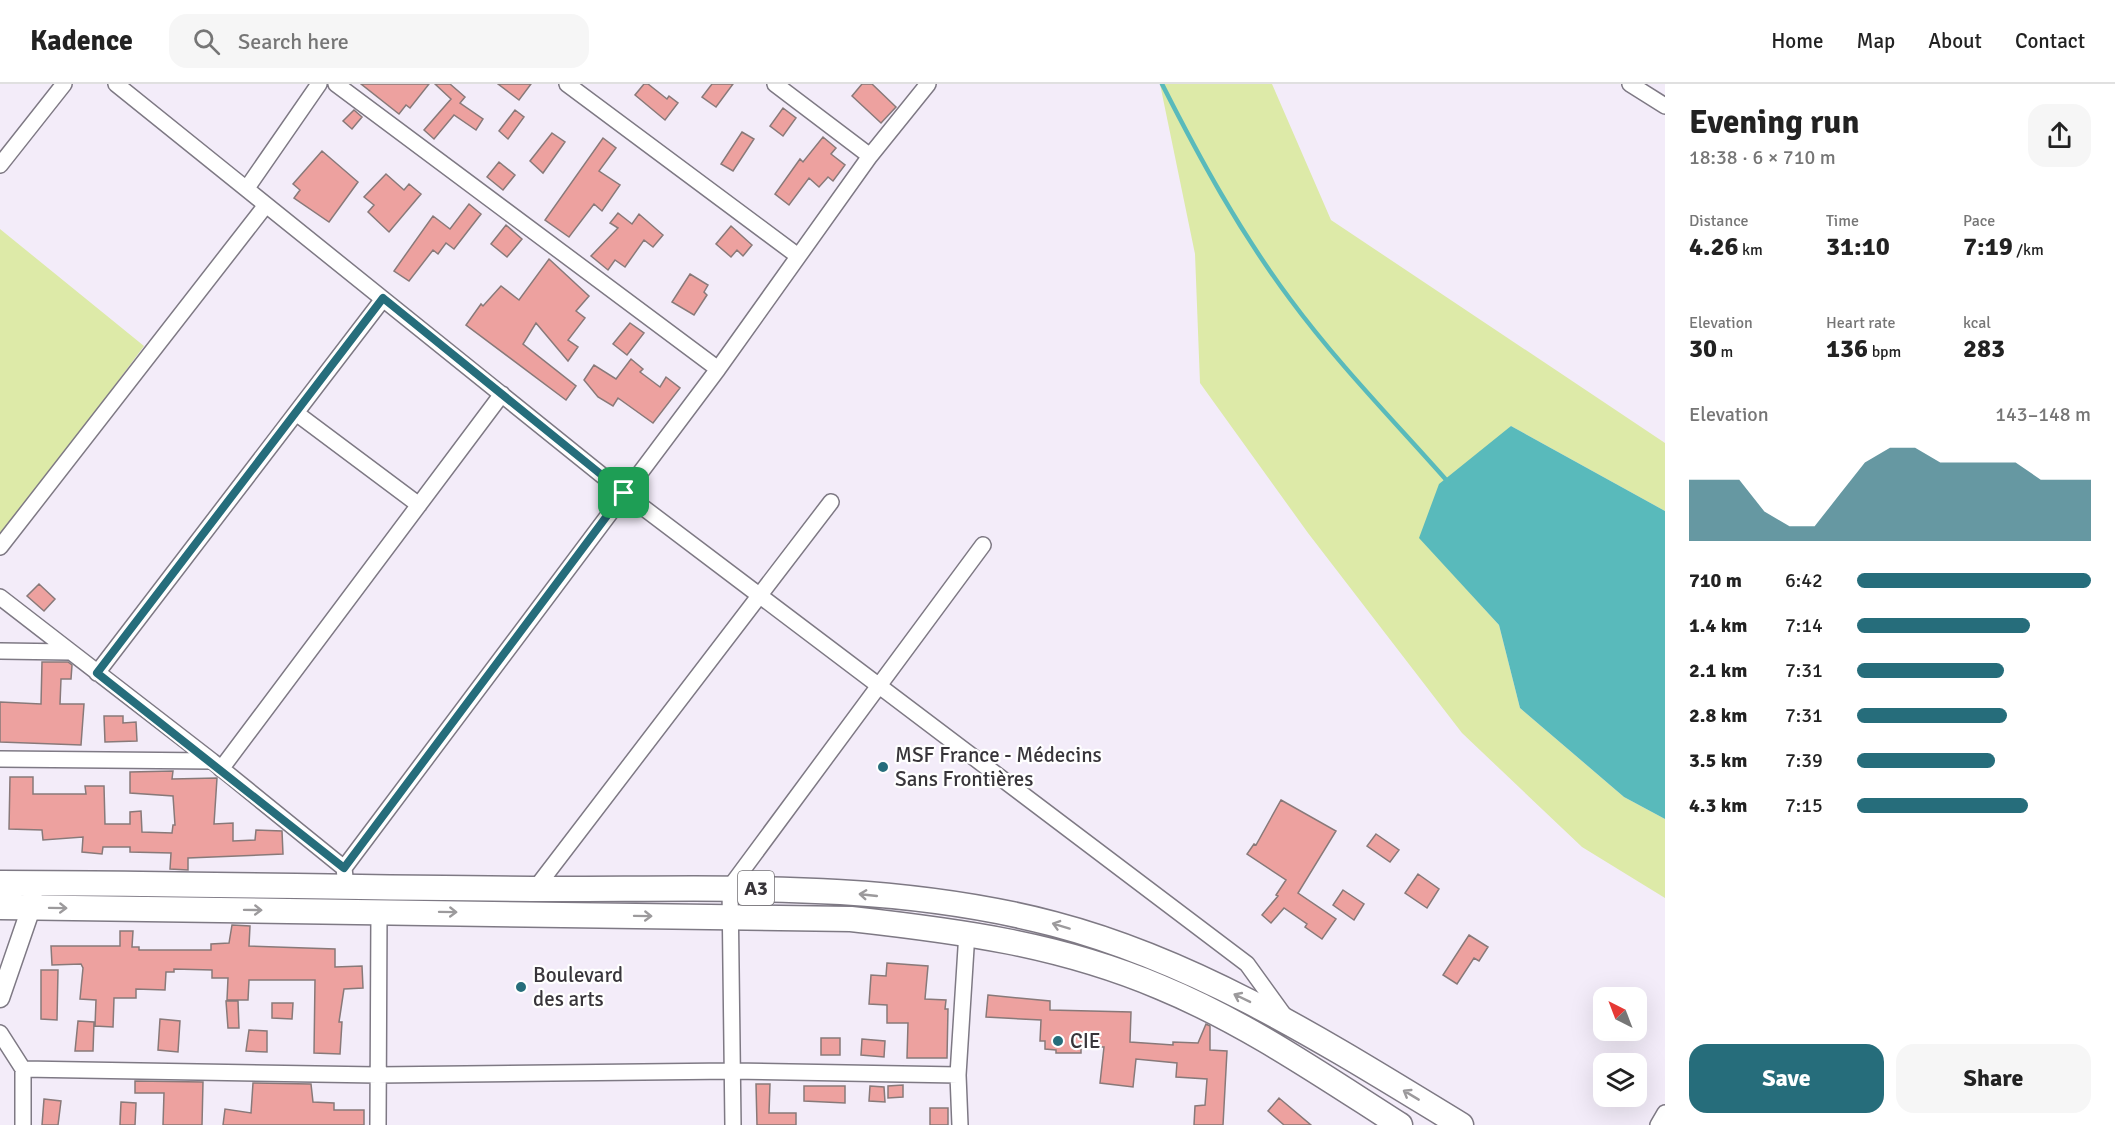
<!DOCTYPE html>
<meta charset="utf-8">
<style>
:root{--surface:#fff;--page:#f6f6f6;--text:#222;--muted:#767676;--line:#e0e0e0;--accent:#266d7b}
body{margin:0;font-family:Signika,sans-serif;background:var(--page);color:var(--text);height:100vh;display:flex;flex-direction:column;font-size:22px;white-space:nowrap}
*{box-sizing:border-box;margin:0}
p{font-size:20px;color:var(--muted)}
.icon{flex:none;width:33px;height:33px;fill:none;stroke:currentColor;stroke-width:2;stroke-linecap:round;stroke-linejoin:round}
.map{position:relative;flex:1;overflow:hidden}
.side{display:flex;flex-direction:column;background:var(--surface);width:450px}
.side>*{flex:none}
.needle{width:39px;rotate:318deg}
.fabs{position:absolute;left:1593px;top:903px;display:grid;gap:12px}
.fabs a{display:grid;place-items:center;width:54px;height:54px;border-radius:12px;background:var(--surface);box-shadow:0 6px 24px #0002;font-size:30px}
.pin{position:absolute;display:grid;place-items:center;width:51px;height:51px;color:#fff;margin:-26px;border-radius:12px;box-shadow:0 3px 9px #0006}
.round{display:grid;place-items:center;flex:none;width:63px;height:63px;border-radius:18px;background:var(--page)}
.overview{display:flex;align-items:center;justify-content:space-between;height:102px;padding:0 24px}
h1{font-size:33px;font-weight:800;line-height:45px}
.metrics{display:grid;grid-template-columns:repeat(3,1fr);gap:9px;height:102px;padding:6px 24px}
.metrics div{display:grid;align-content:center}
.metrics b{font-size:26px;font-weight:800}
.metrics small{font-size:16px;font-weight:400}
.metrics p{font-size:16px}
.chart{height:168px;padding:12px 24px}
.chart p{display:flex;justify-content:space-between}
.chart svg{width:100%;height:108px;margin-top:6px;fill:var(--accent);opacity:.7}
.action{display:flex;gap:12px;margin-top:auto;padding:12px 24px}
.action a{flex:1;height:69px;border-radius:18px;background:var(--accent);color:#fff;font-size:24px;font-weight:800;line-height:69px;text-align:center}
.action a+a{background:var(--page);color:var(--text)}
ul{padding:0 24px;list-style:none;font-size:20px}
li{display:grid;grid-template-columns:96px 72px 1fr;align-items:center;height:45px}
li i{height:15px;border-radius:8px;background:var(--accent)}
header{display:flex;align-items:center;gap:36px;box-sizing:border-box;height:84px;padding:0 30px;background:var(--surface);border-bottom:2px solid var(--line)}
header strong{font-size:28px}
nav{display:flex;gap:33px;margin-inline-start:auto;font-size:21px}
.search{width:420px;height:54px;background:var(--page);display:flex;align-items:center;gap:15px;box-sizing:border-box;padding:0 21px;border-radius:18px;color:var(--muted);font-size:22px}
main{display:flex;flex:1;min-height:0}
.map>svg:first-child{display:block}
.green{fill:#ddeaa8}
.water{fill:#59babb}
.lines{fill:none;stroke-linecap:round;stroke-linejoin:round}
.stream{stroke:#59babb;stroke-width:4.5}
.building{fill:#eda19f;stroke:#887979;stroke-width:1.5}
.minor-casing{stroke:#7e7984;stroke-width:18}
.tertiary-casing{stroke:#7e7984;stroke-width:21}
.trunk-casing{stroke:#7e7984;stroke-width:27}
.minor{stroke:#fff;stroke-width:15}
.tertiary{stroke:#fff;stroke-width:18}
.trunk{stroke:#fff;stroke-width:24}
.oneway{stroke:#9c9a9c}
.route-casing{stroke:#fff;stroke-width:12}
.route{stroke:#266d7b;stroke-width:8}
.poi-dot{fill:#266d7b;stroke:#fff;stroke-width:2}
.labels{text-anchor:middle;dominant-baseline:central;stroke-width:4.5;stroke-linejoin:round;paint-order:stroke}
.shield{fill:#fff;stroke:#747275;stroke-width:1.5}
.shield-label{font-size:20px;font-weight:bold;fill:#38353a}
.poi-label{font-size:21px;fill:#38353a;stroke:#fff;text-anchor:start}
</style>
<header>
<strong>Kadence</strong>
<div class="search"><svg class="icon" aria-label="search" viewBox="0 0 24 24"><circle cx="10" cy="10" r="6"/><path d="M15 15l6 6"/></svg>Search here</div>
<nav><a>Home</a><a>Map</a><a>About</a><a>Contact</a></nav>
</header>
<main>
<div class="map">
<svg width="1665" height="1041" viewBox="0 0 1665 1041">
<rect width="100%" height="100%" fill="#f3ecf9"/>
<path class="green" d="M1160 0H1272L1331 136 1665 359V427L1511 342 1420 454 1499 541 1520 624 1624 713 1665 735V814L1582 763 1462 649 1308 449 1200 299 1195 170Z
M0 145 144 262 0 456Z"/>
<path class="water" d="M1511 342 1665 427V735L1624 713 1520 624 1499 541 1419 454 1439 400Z"/>
<g class="lines">
<path class="stream" d="M1162 0C1200 75 1240 148 1290 215 1338 280 1395 338 1448 398"/>
</g>
<path class="building" d="M361 0H429L410 24 406 21 399 30Z
M435 0H450L465 13 460 19 483 35 476 46 454 31 434 55 424 46 451 15Z
M498 0H531L519 16Z
M644 0H648L667 15 669 12 678 19 665 36 635 11Z
M712 0H733L716 23 702 13Z
M862 0H872L896 23 881 39 852 12Z
M783 24 796 34 783 52 770 42Z
M354 26 362 33 352 45 343 37Z
M515 26 524 33 508 55 499 47Z
M742 48 754 55 733 87 721 80Z
M552 49 565 58 543 89 530 77Z
M823 53 836 64 831 70 845 81 833 97 828 93 819 103 809 94 789 121 775 110 800 75 803 78Z
M603 54 616 64 599 87 620 101 602 127 594 120 569 153 545 136Z
M322 67 358 98 329 138 294 114 300 106 293 100Z
M499 78 515 91 503 106 487 93Z
M386 90 404 106 409 100 421 110 389 148 368 128 374 121 364 113Z
M469 120 481 130 454 165 446 159 438 170 433 166 409 197 394 187 433 132 450 145Z
M618 129 632 140 639 130 663 151 653 163 644 156 625 183 615 176 608 186 591 172 618 144 610 139Z
M506 141 522 155 507 173 491 160Z
M731 142 752 161 743 172 737 166 731 173 716 160Z
M549 175 589 212 576 227 585 234 568 256 578 263 568 277 536 239 523 260 576 302 566 316 466 241 481 220 483 222 501 202 519 216Z
M690 190 708 201 704 208 707 211 694 231 672 218Z
M630 239 644 249 627 271 613 260Z
M631 275 643 285 640 288 660 303 666 293 680 304 653 339 618 314 613 322 598 313 584 296 594 281 616 295Z
M39 500 55 515 44 527 27 512Z
M42 578H68L72 581 71 595H61L60 620H84L81 661 0 658V618L41 620Z
M104 632H123V639L136 638 137 657 105 658Z
M173 687 172 695 217 694 214 740 233 739V757L255 756 256 746 282 747 283 770 188 774V786L170 785 171 769 130 768V763H103L102 770 82 768 83 753 43 756 42 746 9 745 10 693H33V710H86L85 702H104L105 740H130V728L141 727 142 748 172 749 173 741H175L173 712 130 709V688Z
M1281 716 1336 747 1298 809 1336 835 1322 855 1305 843 1307 840 1284 824 1271 839 1262 831 1278 812 1276 811 1286 796 1247 770 1254 760 1256 761Z
M1376 750 1399 766 1390 778 1367 762Z
M1418 790 1439 805 1427 824 1405 809Z
M1343 806 1364 820 1354 836 1333 821Z
M232 841 250 842 249 862 335 865V883L362 882 363 904 344 905 339 938H342L340 970 314 969 315 896H249L248 916H227L228 894H212V886L174 885V888H166L165 906 136 905V914H114L113 943 95 942 96 916 80 915 83 884 81 880 52 881 51 862H120V847H133L132 863H139V866H211V860L229 859Z
M1469 851 1488 863 1479 877 1474 874 1457 900 1443 891Z
M887 879 928 882 925 915 946 916 945 925H948L947 974H907L908 939H887V921L869 920 871 891 886 892Z
M41 886H58L57 936 41 935Z
M988 911 1050 917V926L1131 928 1130 958 1173 961V958L1198 959 1206 940 1210 942V966L1227 967 1223 1041H1194L1195 1022 1205 1021 1207 995 1176 993 1177 979 1136 975 1133 1003 1100 999 1104 963H1081V969H1056V966L1045 965V957H1040L1041 936 986 933Z
M226 917H238L239 944H228Z
M272 919H293L292 935 272 934Z
M160 935 180 937 178 968 158 966Z
M78 937 94 938 93 967H75Z
M249 946 267 947V968L246 967Z
M821 954H840V971H821Z
M862 955 885 957 884 973 861 971Z
M135 997 203 998 202 1041H163L164 1009H135Z
M253 999 311 1000 313 1018 334 1019V1026H364V1041H223L225 1025 251 1029Z
M756 1000H770L769 1029H796V1041H757Z
M903 1001V1013L888 1014V1002Z
M804 1002H845V1019L804 1017Z
M870 1002 884 1003 885 1018 869 1017Z
M1279 1014 1311 1041H1284L1268 1027Z
M44 1015 61 1017 58 1041H42Z
M121 1018 136 1019 135 1041H120Z
M930 1024H948V1041H930Z"/>
<g class="lines">
<g class="minor-casing">
<path id="minor" d="M116 0 624 409 1247 880 1286 934
M336 0 718 285
M567 0 798 172
M775 0 870 72
M1630 0 1665 22
M0 81 64 0
M247 104 319 0
M296 329 419 421
M0 463 266 121
M0 513 212 677 344 784 345 793
M0 567 70 568
M97 589 383 215
M0 675 212 677
M221 685 502 310
M344 784 718 285 870 72 928 0
M535 805 831 418
M0 949 23 985V1041
M23 985 377 991 732 987 958 991
M378 1041 379 827
M733 1041 730 803 983 461
M960 1041 958 991 967 848
M1658 1041 1665 1029"/>
</g>
<g class="tertiary-casing">
<path id="tertiary" d="M0 914 31 824 34 799"/>
</g>
<g class="trunk-casing">
<path id="trunk" d="M0 799C177 799 355 804 532 805 706 806 884 795 1054 840 1202 879 1331 962 1461 1041
M0 823 851 835C959 847 1058 860 1160 903 1245 938 1323 992 1400 1041"/>
</g>
<use href="#minor" class="minor"/>
<use href="#tertiary" class="tertiary"/>
<use href="#trunk" class="trunk"/>
</g>
<defs><path id="oneway-shaft" d="M-6 0H5M1.5-3L5.5 0L1.5 3" fill="none" stroke-width="1.6" stroke-linecap="round" stroke-linejoin="round" transform="scale(1.5)"/></defs>
<g class="oneway">
<use href="#oneway-shaft" transform="translate(868 811) rotate(-174)"/>
<use href="#oneway-shaft" transform="translate(58 824) rotate(1)"/>
<use href="#oneway-shaft" transform="translate(253 826) rotate(1)"/>
<use href="#oneway-shaft" transform="translate(448 828) rotate(1)"/>
<use href="#oneway-shaft" transform="translate(643 832) rotate(1)"/>
<use href="#oneway-shaft" transform="translate(1061 842) rotate(-163)"/>
<use href="#oneway-shaft" transform="translate(1242 914) rotate(-154)"/>
<use href="#oneway-shaft" transform="translate(1411 1011) rotate(-149)"/>
</g>
<g class="lines">
<g class="route-casing">
<path id="route" d="M383 214 624 409 344 784 97 589Z"/>
</g>
<use href="#route" class="route"/>
</g>
<g class="poi-dot">
<circle cx="883" cy="683" r="6"/>
<circle cx="521" cy="903" r="6"/>
<circle cx="1058" cy="957" r="6"/>
</g>
<g class="labels">
<rect class="shield" x="738" y="787" width="36" height="34" rx="4.5"/>
<g class="shield-label">
<text x="756" y="804">A3</text>
</g>
<g class="poi-label">
<text x="895" y="671">MSF France - Médecins<tspan x="895" dy="24">Sans Frontières</tspan></text>
<text x="533" y="891">Boulevard<tspan x="533" dy="24">des arts</tspan></text>
<text x="1070" y="957">CIE</text>
</g>
</g>
</svg>
<div class="fabs">
<a><svg class="needle" viewBox="-14 -14 28 28"><path d="M0-13l5 13h-10z" fill="#e53935"/><path d="M0 13l5-13h-10z" fill="#767676"/></svg></a>
<a><svg class="icon" aria-label="layers" viewBox="0 0 24 24"><path d="M12 4l9 5-9 5-9-5zM3 14l9 5 9-5"/></svg></a>
</div>
<div class="pin" style="left:624px;top:409px;background:#1e9e55"><svg class="icon" aria-label="arrive" viewBox="0 0 24 24"><path d="M6 21V4h12l-3 4 3 4H6"/></svg></div>
</div>
<section class="side">
<div class="overview"><div><h1>Evening run</h1><p>18:38 · 6 × 710 m</p></div><a class="round"><svg class="icon" aria-label="share" viewBox="0 0 24 24"><path d="M12 15V3M7 8l5-5 5 5M5 13v7h14v-7"/></svg></a></div>
<div class="metrics">
<div><p>Distance</p><b>4.26<small> km</small></b></div>
<div><p>Time</p><b>31:10</b></div>
<div><p>Pace</p><b>7:19<small> /km</small></b></div>
</div>
<div class="metrics">
<div><p>Elevation</p><b>30<small> m</small></b></div>
<div><p>Heart rate</p><b>136<small> bpm</small></b></div>
<div><p>kcal</p><b>283</b></div>
</div>
<div class="chart"><p><span>Elevation</span>143–148 m</p>
<svg viewBox="0 0 160 44" preserveAspectRatio="none"><path d="M0 44V19L10 19L20 19L30 32L40 38L50 38L60 25L70 12L80 6L90 6L100 12L110 12L120 12L130 12L140 19L150 19L160 19V44z"/></svg>
</div>
<ul>
<li><b>710 m</b>6:42<i style="width:100%"></i></li>
<li><b>1.4 km</b>7:14<i style="width:74%"></i></li>
<li><b>2.1 km</b>7:31<i style="width:63%"></i></li>
<li><b>2.8 km</b>7:31<i style="width:64%"></i></li>
<li><b>3.5 km</b>7:39<i style="width:59%"></i></li>
<li><b>4.3 km</b>7:15<i style="width:73%"></i></li>
</ul>
<div class="action"><a>Save</a><a>Share</a></div>
</section>
</main>
